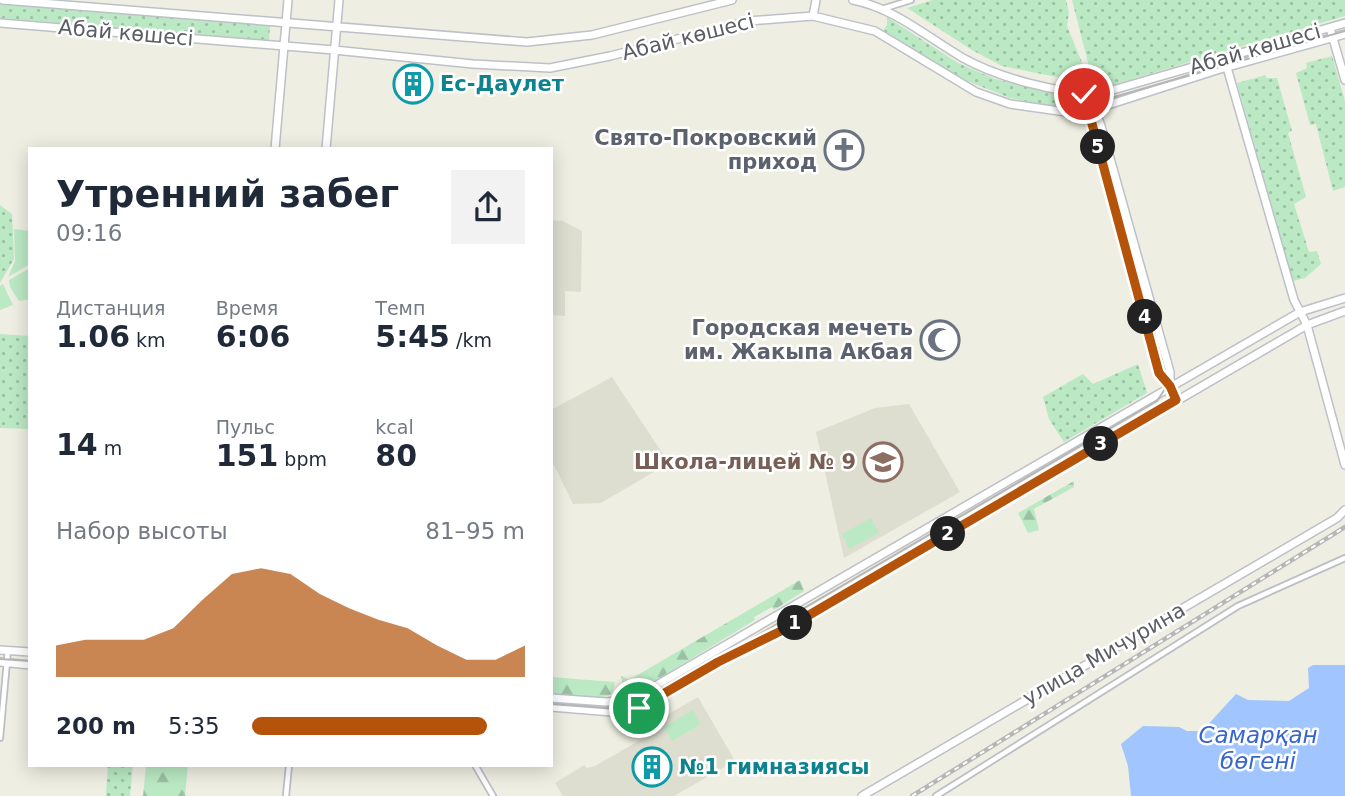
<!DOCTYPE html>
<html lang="ru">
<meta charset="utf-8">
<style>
:root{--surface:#fff;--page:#f2f2f3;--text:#1f2937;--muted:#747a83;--accent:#b45309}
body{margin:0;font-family:"DejaVu Sans",sans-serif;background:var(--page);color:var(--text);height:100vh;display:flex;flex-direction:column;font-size:26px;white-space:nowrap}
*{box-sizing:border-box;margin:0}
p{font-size:23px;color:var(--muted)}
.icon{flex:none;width:38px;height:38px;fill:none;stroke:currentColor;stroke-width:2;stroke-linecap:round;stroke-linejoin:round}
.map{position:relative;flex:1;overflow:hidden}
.side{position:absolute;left:28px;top:147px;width:525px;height:620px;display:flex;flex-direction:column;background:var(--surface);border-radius:0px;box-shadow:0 4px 18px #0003}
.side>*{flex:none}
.pin{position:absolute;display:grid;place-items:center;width:60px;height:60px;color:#fff;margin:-30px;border:4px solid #fff;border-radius:50%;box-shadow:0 2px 7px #0007}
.km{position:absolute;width:35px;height:35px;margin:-18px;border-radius:50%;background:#222;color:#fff;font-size:19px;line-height:35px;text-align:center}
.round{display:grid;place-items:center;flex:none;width:74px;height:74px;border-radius:0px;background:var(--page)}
.summary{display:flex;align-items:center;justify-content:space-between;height:119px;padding:0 28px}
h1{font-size:38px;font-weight:700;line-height:52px}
.metrics{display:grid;grid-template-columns:repeat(3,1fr);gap:10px;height:119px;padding:7px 28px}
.metrics div{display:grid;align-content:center}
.metrics b{font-size:30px;font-weight:700}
.metrics small{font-size:19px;font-weight:400}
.metrics p{font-size:19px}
.chart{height:196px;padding:14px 28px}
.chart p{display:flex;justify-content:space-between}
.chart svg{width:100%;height:126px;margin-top:7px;fill:var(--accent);opacity:.7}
ul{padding:0 28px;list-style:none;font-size:23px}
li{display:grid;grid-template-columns:112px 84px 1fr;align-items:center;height:52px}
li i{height:18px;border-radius:9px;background:var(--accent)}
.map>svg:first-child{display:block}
.education{fill:#deded0}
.grass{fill:url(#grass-dots)}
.forest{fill:url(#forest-firs)}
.garden{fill:#bbe9c4}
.water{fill:#a1c5ff}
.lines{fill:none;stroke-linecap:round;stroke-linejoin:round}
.street-casing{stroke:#bcbec5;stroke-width:8}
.secondary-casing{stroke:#bec0c9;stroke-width:10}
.street{stroke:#fff;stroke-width:4.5}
.secondary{stroke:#fff;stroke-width:7}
.tram{stroke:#b6b6b7;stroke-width:2}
.rail-casing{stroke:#b6b6b7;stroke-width:4.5}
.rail{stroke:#fff;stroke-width:2;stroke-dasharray:5;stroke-linecap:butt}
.route-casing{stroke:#fff;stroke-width:14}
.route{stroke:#b45309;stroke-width:9}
.labels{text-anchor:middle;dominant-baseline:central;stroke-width:5;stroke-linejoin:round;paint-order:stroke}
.street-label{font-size:21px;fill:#5a5d64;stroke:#fff}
.culture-label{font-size:21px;font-weight:bold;fill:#0d838f;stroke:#fff;text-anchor:start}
.worship-label{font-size:21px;font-weight:bold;fill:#5b616d;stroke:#fff;text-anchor:end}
.education-label{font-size:21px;font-weight:bold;fill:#785e54;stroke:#fff;text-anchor:end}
.water-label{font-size:23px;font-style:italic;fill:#3765d0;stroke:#fff}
</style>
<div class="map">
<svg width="1345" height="796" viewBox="0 0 1345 796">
<defs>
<pattern id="grass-dots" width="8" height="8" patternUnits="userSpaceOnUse" patternTransform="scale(1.75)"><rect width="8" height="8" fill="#bbe9c4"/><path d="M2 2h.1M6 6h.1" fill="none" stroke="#9bc0a3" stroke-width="1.8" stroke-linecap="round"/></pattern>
<pattern id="forest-firs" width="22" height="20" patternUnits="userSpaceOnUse" patternTransform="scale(1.75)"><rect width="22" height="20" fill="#bbe9c4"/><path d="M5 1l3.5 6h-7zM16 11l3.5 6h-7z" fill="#9bc0a3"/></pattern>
</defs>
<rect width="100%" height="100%" fill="#efeee2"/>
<path class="education" d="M551 220 563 221 582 231 581 292 565 291V316L551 315Z
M612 377 669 463 601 503 573 504 554 465 551 466V410Z
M909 404 960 492 844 558 816 432 875 408Z
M698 697 735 761 674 796H563L555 783 584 765 587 768 595 766 647 736 654 729 651 724Z"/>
<path class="grass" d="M933 0H1066L1069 12 1067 26 1083 65 1076 81 1002 66 972 50 907 8Z
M1072 0H1345V16L1095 90Z
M0 3 270 26 269 41 0 18Z
M887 17 958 63 995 79 1067 95 1063 109 1010 98 962 79 882 32 887 25Z
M1332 56 1345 101V187L1333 191 1316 124 1310 125 1296 73 1307 68 1306 63Z
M1266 75V78H1277L1292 131 1288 133 1306 197 1294 204 1309 252 1317 251 1321 264 1305 278 1293 281 1237 83Z
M0 205 12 214 14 259 0 283Z
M0 334 30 336V429L0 428Z
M1138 364 1147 393 1064 442 1049 419 1043 397 1083 374 1093 384Z
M108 765H133L130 796H106Z"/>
<path class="forest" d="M1074 481V487L1034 509 1039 530 1028 533 1018 513Z
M800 580 804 591 774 610 772 607 754 617 755 620 633 694 625 693 621 676 629 680Z
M551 677 615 682C614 684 614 691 612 693 605 702 563 695 551 693Z
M146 765H188L185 796H143Z"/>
<path class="garden" d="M14 229 30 231V264L8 277 15 261Z
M30 268V299L19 301 10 287 9 280Z
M3 284 13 305 0 310V286Z
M871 518 879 533 849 549 842 534Z
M693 710 701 724 672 741 664 727Z"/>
<path class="water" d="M1313 665H1345V796H1131L1128 766 1121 744 1143 726 1179 727 1187 731H1202L1236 694 1248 700 1289 701 1309 688 1308 668Z"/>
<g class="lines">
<g class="street-casing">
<path id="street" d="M882 9 911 0
M0 738 8 650
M475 765 493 796
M286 796 289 765
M936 796 1238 606 1345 558"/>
</g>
<g class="secondary-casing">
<path id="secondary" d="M3 0 527 42 592 35 732 0
M853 0C894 8 927 37 963 58 999 78 1057 93 1099 94L1345 23
M813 16 816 0
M0 23 334 50 473 64 550 68 610 56 749 21 813 16 875 31 976 92 1010 104 1080 114 1217 70 1345 34
M1330 28 1345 80
M1226 64 1294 300 1307 325 1345 465
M1084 94 1159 373 1170 386
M1089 113 1098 118 1101 126 1170 372V386L1176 400
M275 149 288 0
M326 149 339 0
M0 650 30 652
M0 662 30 665
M551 698 606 702 631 700 1300 312 1345 298
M551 707 612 712 639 708 718 662 787 628 1307 325 1345 311
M862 796 1337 518 1345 510"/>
</g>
<use href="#street" class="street"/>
<use href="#secondary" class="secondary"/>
<path class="tram" d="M0 659 30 661
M551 704 616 709 639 705 1157 401 1165 389V373L1096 123 1098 109 1107 99 1345 31"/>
<g class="rail-casing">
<path id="rail" d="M912 796 1345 527"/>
</g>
<use href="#rail" class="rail"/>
</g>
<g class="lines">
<g class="route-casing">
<path id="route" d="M639 708 718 662 787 628 1176 400 1170 386 1159 373 1084 94"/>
</g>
<use href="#route" class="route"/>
</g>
<defs>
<g id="building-ring" transform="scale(2.0125)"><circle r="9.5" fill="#fff" stroke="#0f9aa8" stroke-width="1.5"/><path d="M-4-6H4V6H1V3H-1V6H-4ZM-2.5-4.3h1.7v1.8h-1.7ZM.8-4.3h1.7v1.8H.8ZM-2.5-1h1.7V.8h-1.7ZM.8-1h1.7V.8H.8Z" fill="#0f9aa8"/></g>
<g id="church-ring" transform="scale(2.0125)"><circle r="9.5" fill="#fff" stroke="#6b7280" stroke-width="1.5"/><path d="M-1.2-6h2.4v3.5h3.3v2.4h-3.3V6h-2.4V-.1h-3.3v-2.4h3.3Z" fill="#6b7280"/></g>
<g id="mosque-ring" transform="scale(2.0125)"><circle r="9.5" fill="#fff" stroke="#6b7280" stroke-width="1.5"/><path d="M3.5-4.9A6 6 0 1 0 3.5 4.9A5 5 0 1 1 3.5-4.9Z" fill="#6b7280"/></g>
<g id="school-ring" transform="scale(2.0125)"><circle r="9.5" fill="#fff" stroke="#8d6e63" stroke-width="1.5"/><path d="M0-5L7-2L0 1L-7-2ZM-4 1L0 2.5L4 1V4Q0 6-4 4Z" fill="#8d6e63"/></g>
</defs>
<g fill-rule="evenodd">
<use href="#building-ring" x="413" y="84"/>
<use href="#church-ring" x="844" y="150"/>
<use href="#mosque-ring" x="940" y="340"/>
<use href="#school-ring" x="883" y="462"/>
<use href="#building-ring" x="652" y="767"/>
</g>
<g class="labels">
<g class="street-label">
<text transform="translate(126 33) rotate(5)">Абай көшесі</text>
<text transform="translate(688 37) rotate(-14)">Абай көшесі</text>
<text transform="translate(1255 49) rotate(-16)">Абай көшесі</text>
<text transform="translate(1104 654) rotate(-30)">улица Мичурина</text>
</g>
<g class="culture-label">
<text x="440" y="84">Ес-Даулет</text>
<text x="679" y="767">№1 гимназиясы</text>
</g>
<g class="worship-label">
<text x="817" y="138">Свято-Покровский<tspan x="817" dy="24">приход</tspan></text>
<text x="913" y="328">Городская мечеть<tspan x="913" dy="24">им. Жакыпа Акбая</tspan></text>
</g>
<g class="education-label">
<text x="856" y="462">Школа-лицей № 9</text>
</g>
<g class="water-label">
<text x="1258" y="735">Самарқан<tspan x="1258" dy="26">бөгені</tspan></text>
</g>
</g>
</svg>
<div class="pin" style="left:639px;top:708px;background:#1e9e55"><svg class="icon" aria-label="arrive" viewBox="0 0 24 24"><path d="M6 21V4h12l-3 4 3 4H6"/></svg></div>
<div class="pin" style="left:1084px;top:94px;background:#d93025"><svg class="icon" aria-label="check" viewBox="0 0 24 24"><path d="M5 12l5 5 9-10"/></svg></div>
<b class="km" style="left:795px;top:623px">1</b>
<b class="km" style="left:948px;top:534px">2</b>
<b class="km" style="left:1101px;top:444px">3</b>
<b class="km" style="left:1145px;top:317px">4</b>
<b class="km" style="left:1098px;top:147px">5</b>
<section class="side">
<div class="summary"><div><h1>Утренний забег</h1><p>09:16</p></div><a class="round"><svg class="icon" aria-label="share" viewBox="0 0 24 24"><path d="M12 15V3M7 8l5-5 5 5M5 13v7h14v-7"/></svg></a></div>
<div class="metrics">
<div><p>Дистанция</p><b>1.06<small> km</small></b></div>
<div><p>Время</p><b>6:06</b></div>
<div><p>Темп</p><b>5:45<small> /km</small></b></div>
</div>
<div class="metrics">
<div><b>14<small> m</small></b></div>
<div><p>Пульс</p><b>151<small> bpm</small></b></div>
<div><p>kcal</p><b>80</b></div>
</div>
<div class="chart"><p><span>Набор высоты</span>81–95 m</p>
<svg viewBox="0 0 160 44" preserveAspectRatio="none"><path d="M0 44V33L10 31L20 31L30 31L40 27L50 17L60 8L70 6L80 8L90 15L100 20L110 24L120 27L130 33L140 38L150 38L160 33V44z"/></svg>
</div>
<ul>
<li><b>200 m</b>5:35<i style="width:86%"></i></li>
</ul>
</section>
</div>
